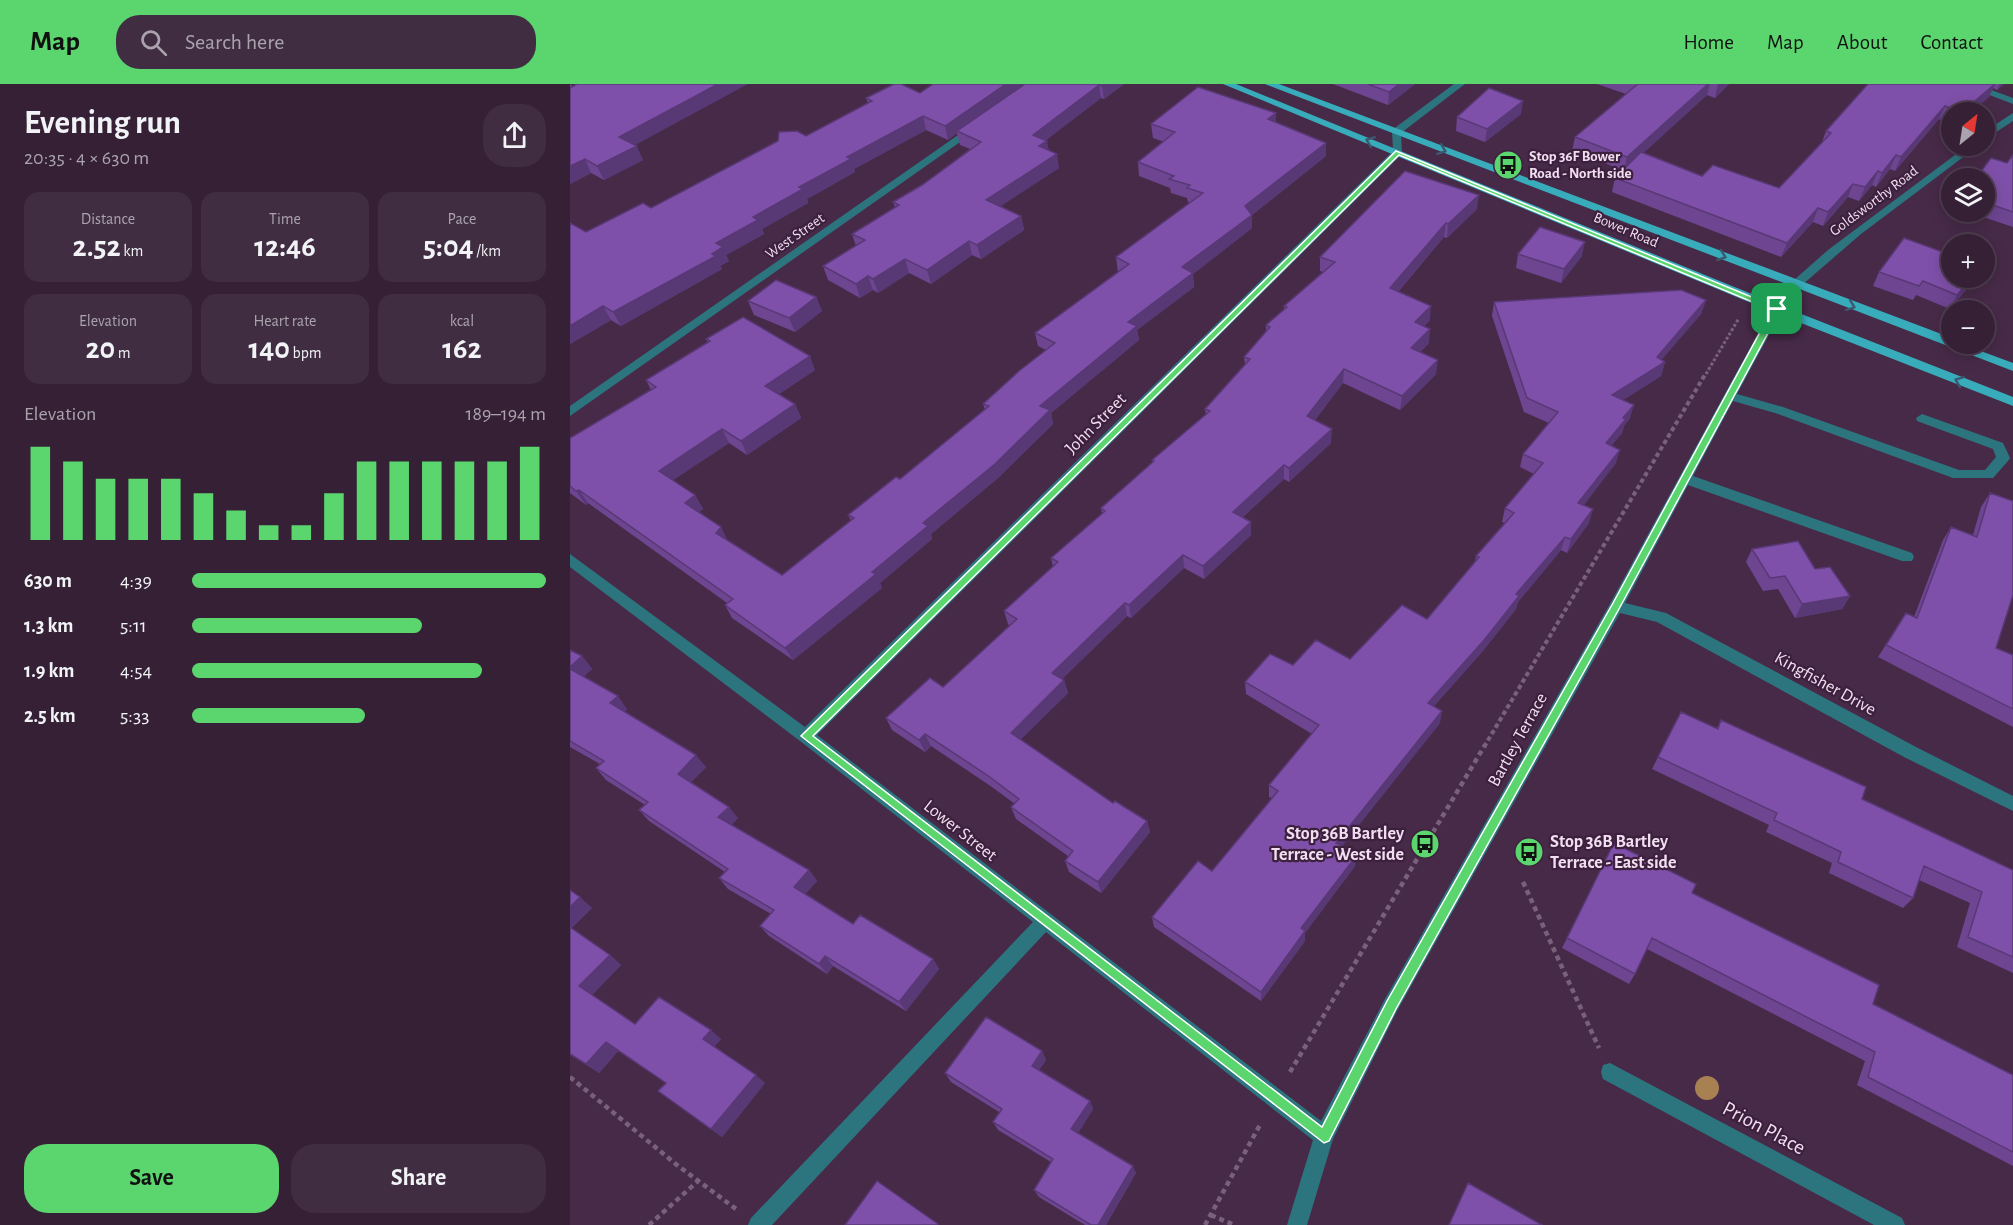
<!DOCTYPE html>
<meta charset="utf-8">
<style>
:root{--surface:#352036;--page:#402d42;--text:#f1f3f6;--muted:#aaa3ad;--line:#4f3e51;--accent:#5bd56e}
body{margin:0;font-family:"Alegreya Sans",sans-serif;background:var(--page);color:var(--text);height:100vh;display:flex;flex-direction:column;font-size:22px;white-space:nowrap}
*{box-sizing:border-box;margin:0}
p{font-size:20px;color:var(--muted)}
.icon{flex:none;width:33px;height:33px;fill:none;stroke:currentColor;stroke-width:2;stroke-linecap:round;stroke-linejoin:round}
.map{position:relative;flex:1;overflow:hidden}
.panel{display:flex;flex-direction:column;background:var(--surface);width:570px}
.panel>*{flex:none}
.needle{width:39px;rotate:30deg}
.controls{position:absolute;left:1371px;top:18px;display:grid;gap:12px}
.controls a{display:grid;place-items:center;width:54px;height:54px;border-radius:50%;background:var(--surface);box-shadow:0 3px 15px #0003,0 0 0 2px var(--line);font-size:30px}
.pin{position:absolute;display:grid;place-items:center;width:51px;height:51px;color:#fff;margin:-26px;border-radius:12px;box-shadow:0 3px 9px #0006}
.round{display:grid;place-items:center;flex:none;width:63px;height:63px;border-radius:24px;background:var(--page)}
.headline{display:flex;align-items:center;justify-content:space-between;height:102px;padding:0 24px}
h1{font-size:33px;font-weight:700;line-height:45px}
.figures{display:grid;grid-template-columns:repeat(3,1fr);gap:9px;height:102px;padding:6px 24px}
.figures div{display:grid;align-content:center;border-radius:15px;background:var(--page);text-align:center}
.figures b{font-size:30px;font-weight:700}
.figures small{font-size:16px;font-weight:400}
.figures p{font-size:16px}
.chart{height:168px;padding:12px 24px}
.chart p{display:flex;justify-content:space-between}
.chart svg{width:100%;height:108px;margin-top:6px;stroke:var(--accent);stroke-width:6}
.primary-button{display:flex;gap:12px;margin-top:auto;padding:12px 24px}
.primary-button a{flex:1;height:69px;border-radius:24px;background:var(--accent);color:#111;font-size:24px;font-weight:700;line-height:69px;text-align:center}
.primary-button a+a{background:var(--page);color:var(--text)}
ul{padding:0 24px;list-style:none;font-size:20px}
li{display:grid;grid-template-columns:96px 72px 1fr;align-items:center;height:45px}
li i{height:15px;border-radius:8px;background:var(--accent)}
header{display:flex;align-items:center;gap:36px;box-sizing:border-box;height:84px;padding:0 30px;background:var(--accent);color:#111}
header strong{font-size:28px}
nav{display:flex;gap:33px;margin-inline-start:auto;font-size:21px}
.search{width:420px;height:54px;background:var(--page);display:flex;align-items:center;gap:15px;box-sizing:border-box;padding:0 21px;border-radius:24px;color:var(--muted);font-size:22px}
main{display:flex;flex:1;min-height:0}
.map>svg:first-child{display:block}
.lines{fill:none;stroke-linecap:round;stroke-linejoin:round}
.path-far2{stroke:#7a617b;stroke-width:3;stroke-dasharray:3 2;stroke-linecap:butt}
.path-far1{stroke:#7a617b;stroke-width:4;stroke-dasharray:4.5 3;stroke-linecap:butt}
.path{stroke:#7a617b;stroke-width:4.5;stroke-dasharray:5 4;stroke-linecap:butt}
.minor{fill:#2c757e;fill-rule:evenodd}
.major{fill:#38acba;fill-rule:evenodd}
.tree{fill:#a78152}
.wall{fill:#6d4591}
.shaded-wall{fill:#593876}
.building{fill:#7f50a9;stroke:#593876;stroke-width:1.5}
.oneway{stroke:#3b586f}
.route{fill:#5bd56e;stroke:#fff;stroke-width:1.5;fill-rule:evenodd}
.labels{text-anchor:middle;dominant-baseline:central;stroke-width:4.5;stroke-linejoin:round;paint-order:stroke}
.far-poi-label{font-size:15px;font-weight:bold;fill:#f1dff1;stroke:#3d203d;text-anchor:start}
.far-street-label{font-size:15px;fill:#f1dff1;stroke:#3d203d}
.street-label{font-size:18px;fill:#f1dff1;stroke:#3d203d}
.poi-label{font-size:18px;font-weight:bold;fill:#f1dff1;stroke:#3d203d;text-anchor:end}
.near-street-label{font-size:21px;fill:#f1dff1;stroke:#3d203d}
</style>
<header>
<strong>Map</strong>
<div class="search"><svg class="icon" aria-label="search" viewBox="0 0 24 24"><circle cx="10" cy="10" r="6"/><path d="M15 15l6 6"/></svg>Search here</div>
<nav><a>Home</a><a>Map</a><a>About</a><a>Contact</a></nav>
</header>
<main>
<section class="panel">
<div class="headline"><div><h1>Evening run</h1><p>20:35 · 4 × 630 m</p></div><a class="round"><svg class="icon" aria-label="share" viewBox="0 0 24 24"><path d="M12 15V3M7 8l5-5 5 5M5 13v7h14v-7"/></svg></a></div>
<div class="figures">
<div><p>Distance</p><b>2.52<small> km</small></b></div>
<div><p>Time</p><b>12:46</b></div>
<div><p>Pace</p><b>5:04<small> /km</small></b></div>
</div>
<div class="figures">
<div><p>Elevation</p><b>20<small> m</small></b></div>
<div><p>Heart rate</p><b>140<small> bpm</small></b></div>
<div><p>kcal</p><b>162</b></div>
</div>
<div class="chart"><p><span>Elevation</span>189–194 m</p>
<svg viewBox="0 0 160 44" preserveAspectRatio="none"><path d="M5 44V6M15 44V12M25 44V19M35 44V19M45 44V19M55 44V25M65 44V32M75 44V38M85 44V38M95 44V25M105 44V12M115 44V12M125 44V12M135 44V12M145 44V12M155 44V6"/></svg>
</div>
<ul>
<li><b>630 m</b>4:39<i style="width:100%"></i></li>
<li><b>1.3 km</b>5:11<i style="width:65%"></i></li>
<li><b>1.9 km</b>4:54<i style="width:82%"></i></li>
<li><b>2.5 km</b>5:33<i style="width:49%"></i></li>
</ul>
<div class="primary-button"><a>Save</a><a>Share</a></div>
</section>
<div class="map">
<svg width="1443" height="1141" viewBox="0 0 1443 1141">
<rect width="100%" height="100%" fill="#472a48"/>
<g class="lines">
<path class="path-far2" d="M1136 290 1169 234"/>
<path class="path-far1" d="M914 663 1136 289"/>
<path class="path" d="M953 798 1029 964
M720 988 915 661
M0 993 107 1081 166 1125
M641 1131 664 1141
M79 1141 128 1097
M635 1141 691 1039"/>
<path class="minor" d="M884 0H895L831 49 832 70 247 651 751 1037 815 915 1041 518 1203 222 1224 196 1258 166 1397 62H1408L1291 150 1232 201 1213 225 1167 310 1213 323 1389 386H1415L1426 373 1423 365 1347 337 1346 334 1352 330 1433 359 1440 374 1438 377 1423 394H1383L1205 329 1163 317 1123 392 1342 469 1344 473 1342 477H1332L1118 401 1055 519 1096 529 1346 663 1443 712V727L1334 673 1087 538 1050 529 827 927 763 1055 737 1141H717L743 1056 476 848 202 1141H178L181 1134 463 838 230 657 0 483V470L235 643 823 67 822 46Z
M1391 0H1405L1443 14V20Z
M1443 29V37L1414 56V48Z
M401 42 410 44 0 332V322Z
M1040 979 1332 1134 1335 1141H1304L1033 995 1031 988 1033 981Z"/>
<path class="major" d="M653 0H666L1211 222 1443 313V322L1203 228Z
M695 0H709L1382 254V260H1392L1443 279V287Z"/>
</g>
<circle class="tree" cx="1137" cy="1004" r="12"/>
<path class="wall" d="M0 0 65 61 73 76 34 96 21 89 0 100Z
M554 0 534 15 531 14 476 56 479 67 489 84 430 122 451 132 454 146 411 175 402 171 361 200 339 189 308 209 303 206 290 214 258 196 253 182 286 162 282 150 325 123 323 118 352 101 400 65 390 61 387 49 378 56 356 46 284 85 285 88 237 115 238 119 192 145 194 150 156 171 159 177 150 182 152 185 51 242 41 236 0 260V139L16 148 81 124 236 52 298 19 296 14 350 9Z
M763 0H845L818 21Z
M1027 0H1159L1145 14 1137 11 1073 69 1132 92 1209 104 1252 58 1256 47 1298 0H1434L1427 6 1423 4 1419 13 1401 28H1382V40L1369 35 1325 87 1320 85 1306 103 1302 101 1289 117 1278 113 1253 142 1243 138 1211 173 1042 108 1045 94 1053 86 1002 67 1005 53 1056 10Z
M951 30 915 58 886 47 887 33Z
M706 39 756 72 682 131V144L623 190 624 203 567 246 569 256 481 329 483 340 428 394 361 450 362 455 310 499 312 504 223 576 162 534 155 521 157 519 18 419 16 421 0 409V354L81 306 76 296 138 258 136 255 245 286 209 310 225 320 231 334 177 371 159 359 103 396 125 411 133 425 129 428 158 457 212 491 281 437 278 431 330 395 415 326 413 320 476 266 468 262 465 249 548 188 546 173 620 119 618 118 617 114 601 109 600 104 569 92 568 78 594 58 583 54 581 40Z
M1443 71V143L1398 128H1414V94L1437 79Z
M907 125 877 154 874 153 828 208 860 236 854 242 859 259 850 268 866 290 830 326 773 299 745 336 761 359 719 398 714 395 673 433 681 451 634 495 614 484 561 534 557 532 492 595 494 596 498 609 450 656 543 719 577 737 580 748 531 809 499 788 495 777 498 772 446 735 441 723 445 720 422 703 361 662 355 668 322 646 316 634 373 603 440 542 438 540 434 527 483 483 481 474 532 430 531 424 582 379V376L636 331 635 325 675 281 674 273 696 247V241L714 225V222L753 188 750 187V173Z
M1373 168 1371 172 1382 194H1404L1400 201 1380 225 1346 211 1343 216 1303 202 1309 188Z
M948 170 1012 172 991 199 946 184Z
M246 213 252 227 225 248 184 231 178 217Z
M1136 216 1131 230 1091 276 1095 278 1091 292 1053 316 1060 334 1054 342 1052 349 1041 362 1046 379 1013 421 1019 439 997 469 991 466 948 518 946 525 912 568 864 622 870 639 772 762 785 782 735 849V857L691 917 584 843 582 833 642 787 702 714 699 713V701L742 650 676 610 675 598 723 581 780 575 857 535 905 478 906 472 935 439 932 438 935 424 964 390 950 383 953 370 979 339 954 328 922 232 924 218Z
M1420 409 1426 564 1443 571V643L1308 573 1336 529 1344 533 1373 456 1381 443 1403 451 1411 423Z
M1182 465 1245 485 1280 512 1272 525 1225 534 1208 505 1193 507 1176 478Z
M0 566 12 572 22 585 13 593 57 625 54 628 136 683 121 698 168 734 161 741 239 786 247 797 235 810 283 840 363 875 369 885 336 927 263 882 257 890 199 852 190 842 201 830 158 805 149 794 155 788 79 737 69 726 75 721 36 696 26 684 30 680 0 663Z
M1151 636 1292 715 1443 786V889L1387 863 1400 819 1349 796 1343 814 1333 824 1259 789 1262 779 1196 748 1199 741 1082 685 1088 673 1147 644Z
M0 806 22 824 1 844 40 871 51 881 22 911 65 940 151 955 144 963 195 999 152 1053 88 1007 96 999 48 967 29 989 0 970Z
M1122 809 1303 920 1443 991V1082L1287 1001 1295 977 1077 865 1065 890 1059 900 992 864 997 854Z
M472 967 476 976 469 986 520 1017 523 1025 508 1049 566 1089 536 1141H515L469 1113 464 1106 481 1078 428 1046 423 1038 429 1028 381 998 375 989Z"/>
<path class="shaded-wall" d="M148 0H178L56 66 49 53Z
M436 0H458L387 47V49L378 56 375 42Z
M535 0H554L534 15 532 2Z
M829 0H845L818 21 819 8Z
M1138 0H1140L1137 11 1054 87 1057 73Z
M1148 0H1159L1145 14Z
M1425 0 1419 13 1401 28H1392Z
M1430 0H1434L1427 6Z
M529 1 531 14 465 64 463 51Z
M953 17 951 30 915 58 917 45Z
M1375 22 1369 35 1325 87 1331 73Z
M706 29V42L698 35Z
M353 32 356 46 284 85 285 88 237 115 238 119 192 145 194 150 156 171 159 177 150 182 152 185 51 242 43 228 142 170 146 159 229 103 277 73Z
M477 57 479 70 469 62Z
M756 59V72L682 131V144L623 190 624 203 567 246 569 256 481 329 483 340 428 394 361 450 362 455 310 499 312 504 223 576 215 564 302 488 353 439 470 322 558 238 675 122Z
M67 62 73 76 34 96 27 82Z
M487 70 489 84 419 130 416 116Z
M1326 71 1320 85 1306 103 1312 89Z
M15 75 21 89 0 100V82Z
M1308 87 1302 101 1289 117 1295 103Z
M1283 100 1278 113 1253 142 1258 128Z
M909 111 907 125 877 154 878 140Z
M1248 124 1243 138 1211 173 1217 159Z
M451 132 454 146 411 175 407 161Z
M876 139 874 153 819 218 820 204Z
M399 157 402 171 361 200 357 186Z
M1015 158 1012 172 991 199 994 185Z
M335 175 339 189 308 209 303 195Z
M298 192 303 206 290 214 286 200Z
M1402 194H1404L1400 201 1380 225 1387 211Z
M246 213 252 227 225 248 219 234Z
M1136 216 1131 230 1083 286 1095 278 1091 292 1039 325 1042 311 1087 273Z
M33 222 41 236 0 260V242Z
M861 222 860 236 843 252 845 238Z
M860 245 859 259 840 278 841 264Z
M240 272 245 286 201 315 195 302Z
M868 276 866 290 830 326 832 312Z
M774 285 773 299 737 346V332Z
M225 320 231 334 177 371 171 357Z
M1064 321 1060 334 1054 342 1052 349 1032 373 1036 359 1053 334Z
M152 345 159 359 97 400 89 387Z
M762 345 761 359 719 398V384Z
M1050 366 1046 379 1005 433 1008 419Z
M714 381V395L664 441 663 428Z
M9 406 18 419 16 421 6 407Z
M125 411 133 425 123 432 115 419Z
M1023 425 1019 439 997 469 1001 455Z
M681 438V451L634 495 633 482Z
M151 443 158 457 146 449Z
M995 453 991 466 948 518 946 525 912 568 856 631 858 619 946 510Z
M613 471 614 484 561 534 559 521Z
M1280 512 1272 525 1225 534 1232 520Z
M555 519 557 532 486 601 482 589Z
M12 572 22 585 8 597 0 587V583Z
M494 596 498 609 445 661 441 649Z
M48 612 57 625 50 631 40 619Z
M872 627 870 639 766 770V759Z
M355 650 361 662 355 668 349 656Z
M126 671 136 683 117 702 108 690Z
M159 723 168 734 157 745 148 733Z
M577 737 580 748 531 809 528 798Z
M787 771 785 782 735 849V857L691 917V908L731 844Z
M239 786 247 797 232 814 224 803Z
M10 813 22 824 0 846V823Z
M40 871 51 881 21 912 9 902Z
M255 872 263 882 257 890 249 880Z
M363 875 369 885 336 927 329 918Z
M141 946 151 955 143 964 133 955Z
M36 958 48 967 29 989 16 980Z
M472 967 476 976 466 990 462 982Z
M186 991 195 999 152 1053 141 1045Z
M520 1017 523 1025 506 1053 501 1045Z
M563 1082 566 1089 536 1141H528Z"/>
<path class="building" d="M7 0H148L49 53 67 62 27 82 15 75 0 82V4Z
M324 0H331L350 9 363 0H436L375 42 353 32 277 73 281 75 229 103 233 105 183 133 188 136 146 159 153 163 142 170 146 172 43 228 33 222 0 242V139L16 148 73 119 81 124 208 57 209 48 227 47 236 52 302 17 296 14Z
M455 0H535L532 2 529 1 463 51 477 57 469 62 487 70 416 116 451 132 407 161 399 157 357 186 335 175 303 195 298 192 286 200 253 182 295 156 282 150 329 121 323 118 352 101 411 58 387 47Z
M798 0H829L819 8Z
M1068 0H1138L1057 73 1005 53Z
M1298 0H1425L1392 28 1375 22 1331 73 1326 71 1312 89 1308 87 1295 103 1283 100 1258 128 1248 124 1217 159 1045 94 1071 68 1132 92 1143 81 1209 104 1261 49 1256 47Z
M628 3 706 29 698 35 756 59 675 122 682 131 612 183 623 189 558 238 567 242 470 322 480 326 425 380 353 439 358 442 302 488 306 490 215 564 155 521 163 515 9 406 6 407 0 402V354L86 303 76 296 140 257 136 255 173 233 240 272 195 302 225 320 171 357 152 345 89 387 125 411 115 419 151 443 146 449 212 491 284 434 278 431 326 393 330 395 419 322 413 320 449 287 485 259 465 249 559 180 546 173 633 109 617 104 620 101 599 95 604 92 568 78 605 48 581 40Z
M919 4 953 17 917 45 887 33Z
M1443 71V128L1414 118V94H1406L1421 74 1437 79Z
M835 87 909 111 878 140 876 139 820 204 861 222 845 238 860 245 841 264 868 276 832 312 774 285 737 332 762 345 719 384 714 381 663 428 681 438 633 482 613 471 559 521 555 519 482 589 494 596 441 649 543 719 545 717 577 737 528 798 495 777 503 767 441 723 449 715 417 691 355 650 349 656 316 634 360 594 373 603 447 535 434 527 488 478 481 474 535 427 531 424 584 377 582 376 640 327 635 325 680 275 674 273 700 243 696 241 717 223 714 222 765 178 750 173Z
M970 143 1015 158 994 185 948 170Z
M1334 154 1373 168 1370 172 1382 176V194H1402L1387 211 1353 197 1349 202 1309 188Z
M206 196 246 213 219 234 178 217Z
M1111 206 1136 216 1087 273 1095 278 1042 311 1064 321 1053 334 1056 335 1036 359 1050 366 1008 419 1023 425 1001 455 995 453 946 510 949 512 915 555 858 619 872 627 766 759 787 771 731 844 735 847 691 908 582 833 628 777 642 787 708 707 699 701 749 641 675 598 700 570 723 581 746 556 780 575 832 521 857 535 909 473 906 472 944 429 935 424 973 379 953 370 988 328 957 314 924 218Z
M1420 409 1443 417V511L1426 564 1443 571V625L1316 561 1336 529 1347 534 1381 443 1407 453Z
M1228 457 1245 485 1260 483 1280 512 1232 520 1215 492 1200 494 1182 465Z
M0 566 12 572 0 583Z
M0 585 48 612 40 619 126 671 108 690 159 723 148 733 239 786 224 803 283 840 290 831 363 875 329 918 255 872 249 880 190 842 204 826 149 794 158 785 69 726 78 718 26 684 34 677 0 657Z
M1111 628 1148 645 1151 636 1296 703 1292 715 1443 786V873L1398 853 1412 808 1354 782 1343 814 1268 778 1271 768 1204 736 1207 729 1088 673Z
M1044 759 1126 800 1122 809 1309 901 1303 920 1443 991V1068L1298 993 1305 968 1082 854 1065 890 997 854Z
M0 806 10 813 0 823Z
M0 843 40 871 9 902 65 940 89 913 141 946 133 955 186 991 141 1045 88 1007 96 999 36 958 16 980 0 970Z
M416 933 472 967 462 982 520 1017 501 1045 563 1082 528 1141H521L464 1106 483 1075 423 1038 432 1025 375 989Z
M307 1097 368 1140 367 1141H275Z
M898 1099 972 1141H879Z"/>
<defs><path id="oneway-chevron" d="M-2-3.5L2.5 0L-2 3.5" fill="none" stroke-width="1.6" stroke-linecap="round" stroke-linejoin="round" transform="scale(1.5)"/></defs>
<g class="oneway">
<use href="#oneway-chevron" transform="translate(800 57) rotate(-158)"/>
<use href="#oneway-chevron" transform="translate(872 66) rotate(21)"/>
<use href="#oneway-chevron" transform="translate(1152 172) rotate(21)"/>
<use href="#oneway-chevron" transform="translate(1281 222) rotate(21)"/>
<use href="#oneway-chevron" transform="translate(1389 297) rotate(-159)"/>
</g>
<path class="route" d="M826 67 1211 225 1049 525 826 925 759 1057 754 1059 231 652ZM829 71 1202 226 1043 519 817 917 752 1043 243 652Z"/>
<defs>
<g id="bus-disc" transform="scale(1.5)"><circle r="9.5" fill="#5bd56e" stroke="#3d203d"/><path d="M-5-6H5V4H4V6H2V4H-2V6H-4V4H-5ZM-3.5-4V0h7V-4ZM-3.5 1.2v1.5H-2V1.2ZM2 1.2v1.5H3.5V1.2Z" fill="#111"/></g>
</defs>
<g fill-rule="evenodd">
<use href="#bus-disc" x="938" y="81"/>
<use href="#bus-disc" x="855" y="760"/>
<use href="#bus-disc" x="959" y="768"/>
</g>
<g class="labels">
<g class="far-poi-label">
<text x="959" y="72">Stop 36F Bower<tspan x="959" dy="17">Road - North side</tspan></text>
</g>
<g class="far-street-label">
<text transform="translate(1304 117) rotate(-37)">Goldsworthy Road</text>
<text transform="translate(1056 146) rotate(23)">Bower Road</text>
<text transform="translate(225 152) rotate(-35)">West Street</text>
</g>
<g class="street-label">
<text transform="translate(526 340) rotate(-45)">John Street</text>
<text transform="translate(1255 600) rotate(29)">Kingfisher Drive</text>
<text transform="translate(948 656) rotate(-61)">Bartley Terrace</text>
<text transform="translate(390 747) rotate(38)">Lower Street</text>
</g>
<g class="poi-label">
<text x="834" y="750">Stop 36B Bartley<tspan x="834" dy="21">Terrace - West side</tspan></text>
<text x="980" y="758" text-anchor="start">Stop 36B Bartley<tspan x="980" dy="21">Terrace - East side</tspan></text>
</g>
<g class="near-street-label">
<text transform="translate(1194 1044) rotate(28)">Prion Place</text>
</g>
</g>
</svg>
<div class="controls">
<a><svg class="needle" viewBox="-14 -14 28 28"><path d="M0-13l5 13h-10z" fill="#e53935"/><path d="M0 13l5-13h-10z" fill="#aaa3ad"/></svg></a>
<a><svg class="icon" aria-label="layers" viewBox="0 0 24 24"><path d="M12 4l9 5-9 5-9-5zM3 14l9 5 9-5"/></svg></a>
<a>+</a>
<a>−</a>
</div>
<div class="pin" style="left:1207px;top:225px;background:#1e9e55"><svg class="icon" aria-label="arrive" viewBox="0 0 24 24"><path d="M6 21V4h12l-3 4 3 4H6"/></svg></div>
</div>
</main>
